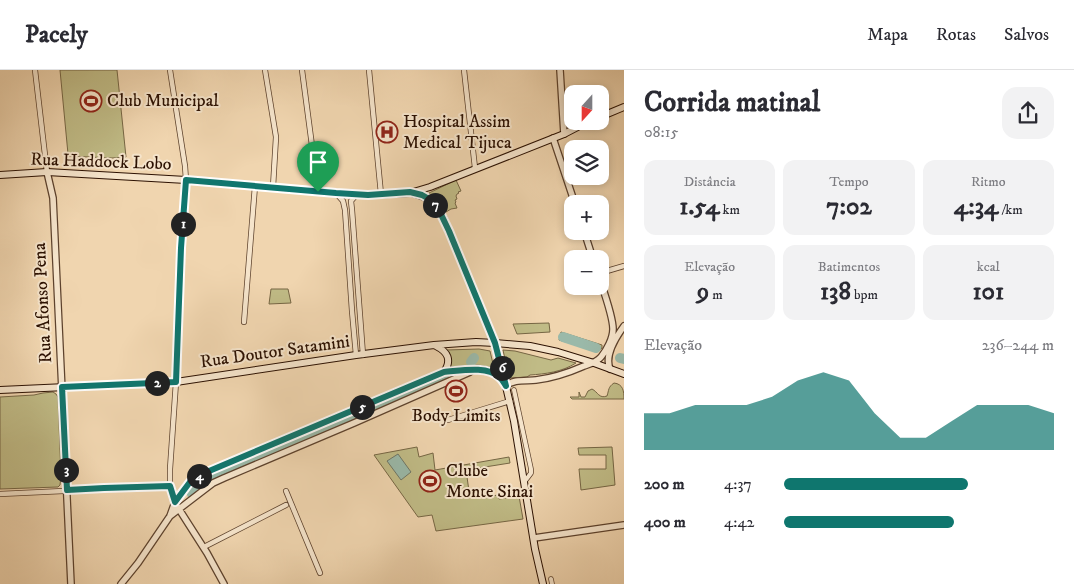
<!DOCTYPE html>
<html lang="pt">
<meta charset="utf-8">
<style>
:root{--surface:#fff;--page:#f2f2f3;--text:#2b2b33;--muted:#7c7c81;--line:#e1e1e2;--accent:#0f766e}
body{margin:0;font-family:"IM FELL DW Pica",serif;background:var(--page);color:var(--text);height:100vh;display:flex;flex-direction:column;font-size:19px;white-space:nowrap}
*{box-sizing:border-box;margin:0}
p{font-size:16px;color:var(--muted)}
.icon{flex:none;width:28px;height:28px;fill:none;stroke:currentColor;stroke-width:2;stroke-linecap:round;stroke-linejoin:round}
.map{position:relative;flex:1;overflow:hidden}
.sheet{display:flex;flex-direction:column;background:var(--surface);width:450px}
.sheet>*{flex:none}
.needle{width:32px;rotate:201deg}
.tools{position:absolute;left:564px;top:15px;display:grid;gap:10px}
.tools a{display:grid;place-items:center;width:45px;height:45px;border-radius:10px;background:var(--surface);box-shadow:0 2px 8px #0003;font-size:25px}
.pin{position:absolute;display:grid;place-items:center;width:42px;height:42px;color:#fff;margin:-51px -21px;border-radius:50% 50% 50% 0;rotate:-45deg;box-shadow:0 0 5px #0007}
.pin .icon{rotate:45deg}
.km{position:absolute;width:25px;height:25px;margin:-12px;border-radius:50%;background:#222;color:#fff;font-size:14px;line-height:25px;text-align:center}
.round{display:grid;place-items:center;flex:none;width:52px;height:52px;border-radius:15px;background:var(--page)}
.headline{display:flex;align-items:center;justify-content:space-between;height:85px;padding:0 20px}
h1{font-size:28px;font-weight:700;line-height:38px}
.metrics{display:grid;grid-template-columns:repeat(3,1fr);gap:8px;height:85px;padding:5px 20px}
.metrics div{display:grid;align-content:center;border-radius:12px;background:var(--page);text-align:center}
.metrics b{font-size:25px;font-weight:700}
.metrics small{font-size:14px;font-weight:400}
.metrics p{font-size:14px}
.chart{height:140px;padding:10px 20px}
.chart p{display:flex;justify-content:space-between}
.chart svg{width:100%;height:90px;margin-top:5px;fill:var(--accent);opacity:.7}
ul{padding:0 20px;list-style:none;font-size:16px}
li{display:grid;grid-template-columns:80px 60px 1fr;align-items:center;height:38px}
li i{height:12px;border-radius:6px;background:var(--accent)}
header{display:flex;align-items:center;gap:30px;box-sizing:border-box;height:70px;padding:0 25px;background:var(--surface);border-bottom:1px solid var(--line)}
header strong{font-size:24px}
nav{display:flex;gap:28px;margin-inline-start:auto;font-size:18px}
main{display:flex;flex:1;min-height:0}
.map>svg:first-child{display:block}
.green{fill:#c0bb86;stroke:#766644}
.water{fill:#9ab9a9;stroke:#6e7666}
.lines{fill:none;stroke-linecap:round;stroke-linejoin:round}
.river{stroke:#9ab9a9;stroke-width:10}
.pedestrian-casing{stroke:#5d422d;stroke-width:5.5}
.minor-casing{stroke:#5d422d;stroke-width:6}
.tertiary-casing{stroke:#5d422d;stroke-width:8}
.secondary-casing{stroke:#2c1102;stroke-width:8}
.pedestrian{stroke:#f5e4cb;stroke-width:4}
.minor{stroke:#f5e4cb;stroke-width:4.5}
.tertiary{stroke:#f5e4cb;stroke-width:5.5}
.secondary{stroke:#f5e4cb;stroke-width:6}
.route-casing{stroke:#fff;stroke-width:10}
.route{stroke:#0f766e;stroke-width:6}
.labels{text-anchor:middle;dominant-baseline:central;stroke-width:4;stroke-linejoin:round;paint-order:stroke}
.poi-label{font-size:18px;fill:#2c1102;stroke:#f5e4cb;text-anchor:start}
.street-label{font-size:18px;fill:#2c1102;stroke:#f5e4cb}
</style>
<header>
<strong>Pacely</strong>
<nav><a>Mapa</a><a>Rotas</a><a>Salvos</a></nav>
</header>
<main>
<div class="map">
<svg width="624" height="514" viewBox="0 0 624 514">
<rect width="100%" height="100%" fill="#f0d5af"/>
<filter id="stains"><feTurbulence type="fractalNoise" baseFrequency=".004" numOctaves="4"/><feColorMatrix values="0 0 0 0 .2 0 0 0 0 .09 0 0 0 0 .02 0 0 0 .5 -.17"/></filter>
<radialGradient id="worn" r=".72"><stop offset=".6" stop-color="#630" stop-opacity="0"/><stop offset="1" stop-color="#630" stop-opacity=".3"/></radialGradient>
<path class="green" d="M60 0H117L126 87 112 88 67 86 68 84Z
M456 110 461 121 458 122 459 123 457 124 456 126 457 129 455 130 456 132 455 133 457 138 451 139 446 142 442 136 429 123Z
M271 219H288L291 233 269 234Z
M549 253 550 262 517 264 513 254Z
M561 262 602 275V278L598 281 593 280 559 270Z
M479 279 490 281 494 298 478 295 449 297 446 280Z
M503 280 515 281 551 290 558 288 576 293C562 302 545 304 530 305L527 307 509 308Z
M614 313C623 314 624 321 624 329H572L570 327H579V322L581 327H585L588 321 592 319C598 322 599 329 607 326 609 320 608 317 614 313Z
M53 322 56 324 58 327 61 406 60 415 58 417 0 419V327L34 325 43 323Z
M417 377 419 387 433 383 435 400 509 387 510 393 466 400 470 428 483 425V423L491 421 492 426 498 425 499 429 519 426 523 449 436 461 432 445 418 447 374 385Z
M612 377 615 415 581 420 579 399H606V385H579L578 378Z"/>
<path class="water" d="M398 384 411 402 401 410 387 391Z"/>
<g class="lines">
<path class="river" d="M563 267 596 278
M620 288 624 289
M471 292 474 288
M192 424 198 415 210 408 444 307"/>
<g class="pedestrian-casing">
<path id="pedestrian" d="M514 320 531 399V403L525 411
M551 509 552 514"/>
</g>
<g class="minor-casing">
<path id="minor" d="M35 0 47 102
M170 0 185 96 186 110 181 178 176 312 170 399V416L175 432
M265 0 276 67 273 117
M302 0 318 121
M369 0 381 124
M464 0 475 98
M336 123 343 131 345 140 352 241 356 285
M357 124 351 131 352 140 363 285
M600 203 624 196
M244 252 255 116
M448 350 510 331
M286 421 320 503
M0 424 170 416
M204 477 286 435"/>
</g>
<g class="tertiary-casing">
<path id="tertiary" d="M560 0 564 64
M553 68 575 134
M47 102 53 128 71 514
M584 161 593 189
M610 299C604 285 616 267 624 256
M177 436 207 483 224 514
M170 446 213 413 224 408 354 353 470 302
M534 468 624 455
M121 514 138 493 170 446 175 432 190 412 202 404 444 302C459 301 487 295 499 307 502 309 504 313 506 316 513 309 526 311 536 310 553 308 568 303 584 296 590 294 597 292 601 287 607 280 613 268 613 259 613 247 604 222 600 210"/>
</g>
<g class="secondary-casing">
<path id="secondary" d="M600 47 624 37
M0 105 47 102 186 110 336 123 368 125 410 123 430 117 564 64 589 51
M412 123C429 127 435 133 444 149L495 273 501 295 514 351 535 479 543 514
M436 276C448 282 452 290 444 302
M0 320 176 312 356 285 434 275 476 272 495 273 530 276 558 282 594 293 624 304"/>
</g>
<use href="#pedestrian" class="pedestrian"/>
<use href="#minor" class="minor"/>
<use href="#tertiary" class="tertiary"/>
<use href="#secondary" class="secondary"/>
</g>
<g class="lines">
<g class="route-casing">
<path id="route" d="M186 110 336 123 368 125 410 122 422 125 429 129 437 136 449 161 495 273 506 316C504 313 502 309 499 307 487 295 459 301 444 302L202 404 190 412 175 432 170 416 104 418 67 420 62 317 176 312 181 178Z"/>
</g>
<use href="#route" class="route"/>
</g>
<defs>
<g id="stadium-ring" transform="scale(1.125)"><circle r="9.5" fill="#f5e4cb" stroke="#8f2418" stroke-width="1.5"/><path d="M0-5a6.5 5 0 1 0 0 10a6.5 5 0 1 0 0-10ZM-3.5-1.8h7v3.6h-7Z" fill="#8f2418"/></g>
<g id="hospital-ring" transform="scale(1.125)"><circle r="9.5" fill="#f5e4cb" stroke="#8f2418" stroke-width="1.5"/><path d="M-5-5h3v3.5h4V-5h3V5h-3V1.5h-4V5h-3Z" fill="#8f2418"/></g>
</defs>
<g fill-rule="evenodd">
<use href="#stadium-ring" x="91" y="31"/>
<use href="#hospital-ring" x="387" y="62"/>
<use href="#stadium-ring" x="456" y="321"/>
<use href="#stadium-ring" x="430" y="411"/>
</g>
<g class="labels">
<g class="poi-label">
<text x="107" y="31">Club Municipal</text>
<text x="403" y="52">Hospital Assim<tspan x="403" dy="21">Medical Tijuca</tspan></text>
<text x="456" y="346" text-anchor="middle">Body Limits</text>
<text x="446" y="401">Clube<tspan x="446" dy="21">Monte Sinai</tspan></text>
</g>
<g class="street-label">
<text transform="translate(101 92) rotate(2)">Rua Haddock Lobo</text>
<text transform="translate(43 233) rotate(-93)">Rua Afonso Pena</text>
<text transform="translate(275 282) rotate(-8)">Rua Doutor Satamini</text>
</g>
</g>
<rect width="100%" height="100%" filter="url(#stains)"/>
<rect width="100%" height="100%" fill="url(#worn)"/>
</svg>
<div class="tools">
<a><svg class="needle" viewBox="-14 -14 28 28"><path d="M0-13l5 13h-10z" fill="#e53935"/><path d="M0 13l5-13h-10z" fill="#7c7c81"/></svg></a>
<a><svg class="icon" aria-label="layers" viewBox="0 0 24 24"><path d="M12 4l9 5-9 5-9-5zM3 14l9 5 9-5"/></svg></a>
<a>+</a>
<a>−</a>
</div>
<div class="pin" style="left:318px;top:122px;background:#1e9e55"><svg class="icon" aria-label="arrive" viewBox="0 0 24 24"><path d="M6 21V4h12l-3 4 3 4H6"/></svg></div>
<b class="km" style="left:183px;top:154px">1</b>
<b class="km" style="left:157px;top:313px">2</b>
<b class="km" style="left:66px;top:400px">3</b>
<b class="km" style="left:199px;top:406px">4</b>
<b class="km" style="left:362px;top:337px">5</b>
<b class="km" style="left:502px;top:298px">6</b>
<b class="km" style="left:435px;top:135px">7</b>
</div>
<section class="sheet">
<div class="headline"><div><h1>Corrida matinal</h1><p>08:15</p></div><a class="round"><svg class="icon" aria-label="share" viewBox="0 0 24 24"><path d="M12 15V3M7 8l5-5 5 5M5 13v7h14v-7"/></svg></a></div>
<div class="metrics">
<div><p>Distância</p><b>1.54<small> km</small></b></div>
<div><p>Tempo</p><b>7:02</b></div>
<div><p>Ritmo</p><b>4:34<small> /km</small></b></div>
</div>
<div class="metrics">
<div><p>Elevação</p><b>9<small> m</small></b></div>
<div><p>Batimentos</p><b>138<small> bpm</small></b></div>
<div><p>kcal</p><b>101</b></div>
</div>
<div class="chart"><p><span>Elevação</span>236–244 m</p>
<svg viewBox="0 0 160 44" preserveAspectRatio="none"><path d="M0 44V26L10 26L20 22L30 22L40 22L50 18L60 10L70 6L80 10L90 26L100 38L110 38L120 30L130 22L140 22L150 22L160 26V44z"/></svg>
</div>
<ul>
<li><b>200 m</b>4:37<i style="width:68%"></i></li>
<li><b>400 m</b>4:42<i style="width:63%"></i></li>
</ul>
</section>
</main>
